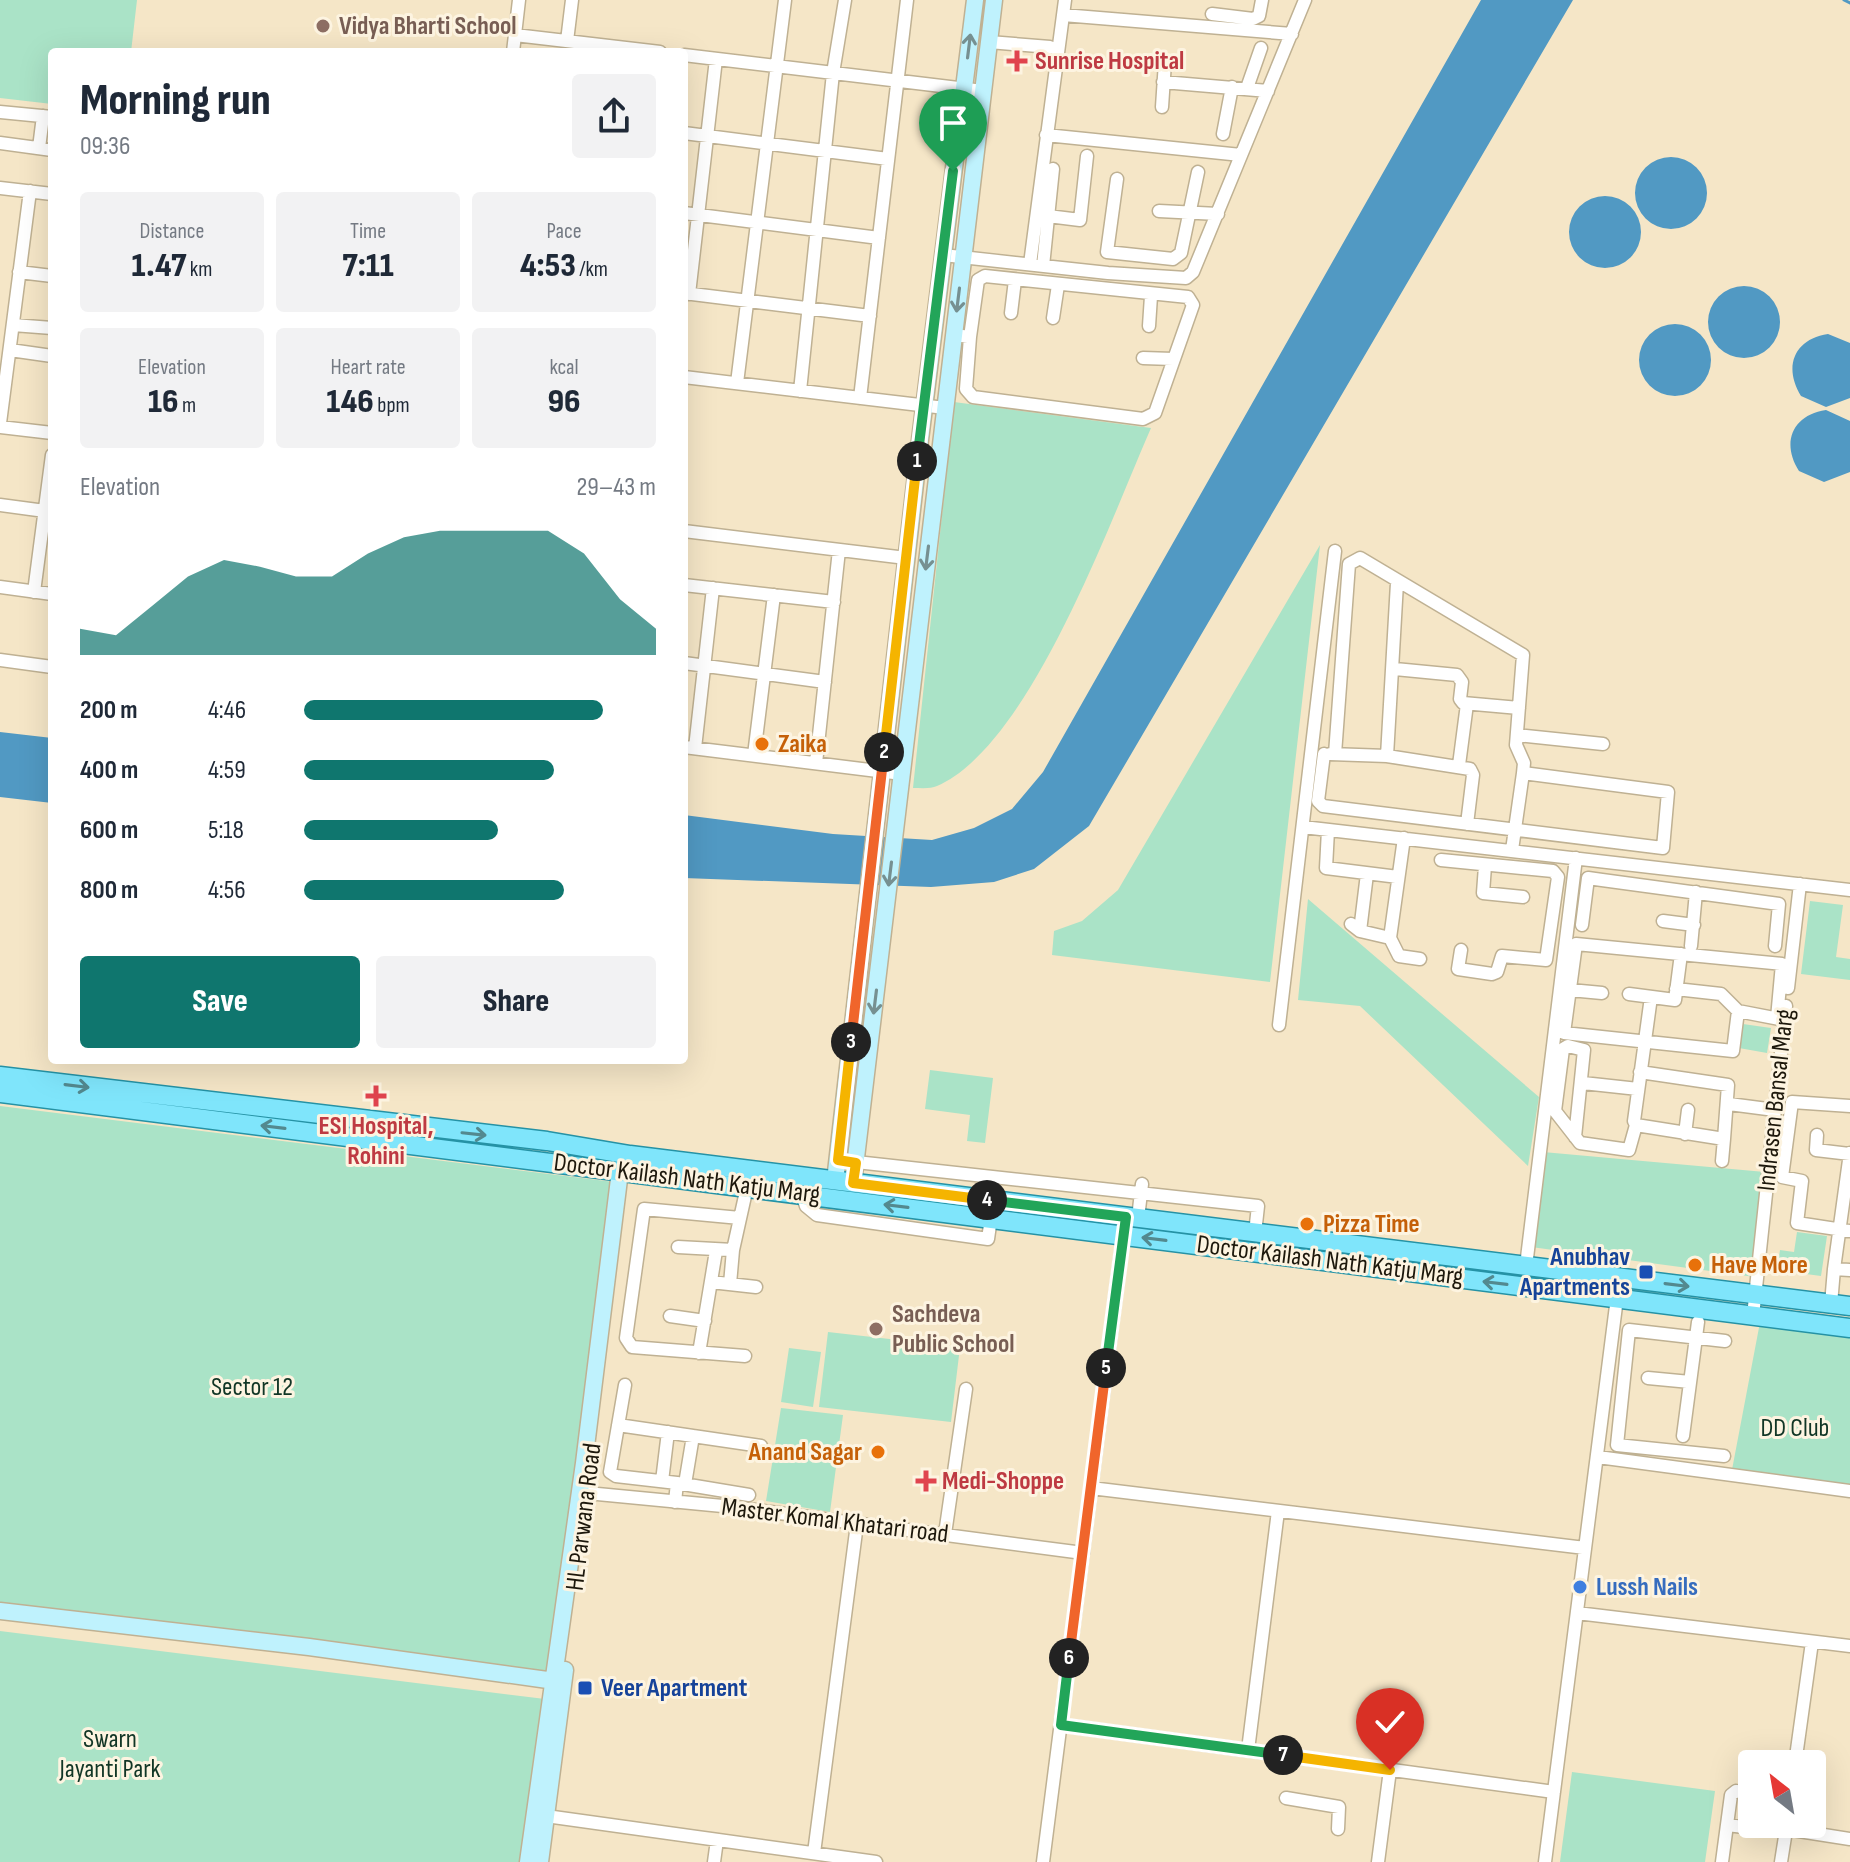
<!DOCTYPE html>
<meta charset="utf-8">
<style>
:root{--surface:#fff;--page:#f2f2f3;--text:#1f2937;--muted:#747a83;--accent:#0f766e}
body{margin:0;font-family:"Sofia Sans Condensed",sans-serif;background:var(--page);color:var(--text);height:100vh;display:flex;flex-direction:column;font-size:30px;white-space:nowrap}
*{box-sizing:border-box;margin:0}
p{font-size:26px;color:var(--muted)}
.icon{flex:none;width:44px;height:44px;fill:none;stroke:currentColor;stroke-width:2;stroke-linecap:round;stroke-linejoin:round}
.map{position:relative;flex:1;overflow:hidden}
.panel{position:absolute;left:48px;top:48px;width:640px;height:1016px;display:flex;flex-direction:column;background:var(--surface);border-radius:8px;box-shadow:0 8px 32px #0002}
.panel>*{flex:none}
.needle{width:52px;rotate:329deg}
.controls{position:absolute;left:1738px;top:1750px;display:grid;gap:16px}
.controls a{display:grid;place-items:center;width:88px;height:88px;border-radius:8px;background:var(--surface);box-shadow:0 8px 32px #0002;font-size:40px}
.pin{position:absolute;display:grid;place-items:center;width:68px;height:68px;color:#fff;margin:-82px -34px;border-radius:50% 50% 50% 0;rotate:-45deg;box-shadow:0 0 8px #0007}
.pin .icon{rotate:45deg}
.km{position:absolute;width:40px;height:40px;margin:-20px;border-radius:50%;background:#222;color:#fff;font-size:22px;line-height:40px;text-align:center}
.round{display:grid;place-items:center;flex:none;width:84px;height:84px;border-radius:8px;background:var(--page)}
.headline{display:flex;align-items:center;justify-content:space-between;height:136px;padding:0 32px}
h1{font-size:44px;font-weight:800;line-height:60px}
.stats{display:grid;grid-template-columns:repeat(3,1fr);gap:12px;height:136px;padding:8px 32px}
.stats div{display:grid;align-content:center;border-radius:8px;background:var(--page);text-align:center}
.stats b{font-size:34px;font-weight:800}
.stats small{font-size:22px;font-weight:400}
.stats p{font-size:22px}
.chart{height:224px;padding:16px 32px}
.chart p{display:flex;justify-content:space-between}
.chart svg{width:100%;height:144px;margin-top:8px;fill:var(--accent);opacity:.7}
.button{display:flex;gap:16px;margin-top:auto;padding:16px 32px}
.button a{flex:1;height:92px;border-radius:8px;background:var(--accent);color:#fff;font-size:32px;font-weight:800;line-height:92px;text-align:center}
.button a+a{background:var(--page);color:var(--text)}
ul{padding:0 32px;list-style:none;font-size:26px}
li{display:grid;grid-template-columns:128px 96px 1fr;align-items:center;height:60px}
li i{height:20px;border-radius:10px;background:var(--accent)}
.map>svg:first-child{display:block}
.green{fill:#aae3c7}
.water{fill:#5199c3}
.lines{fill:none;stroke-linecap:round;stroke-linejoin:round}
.stream{stroke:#5199c3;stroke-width:3}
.street-casing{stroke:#bfb193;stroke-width:15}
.secondary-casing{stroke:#bfb193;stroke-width:19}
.primary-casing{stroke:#2592a5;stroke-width:21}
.street{stroke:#fff;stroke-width:12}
.secondary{stroke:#bff2fd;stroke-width:16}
.primary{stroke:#7fe5fb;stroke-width:18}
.oneway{stroke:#769091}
.oneway2{stroke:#53898f}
.split-1-casing{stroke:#fff;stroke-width:16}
.split-2-casing{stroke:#fff;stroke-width:16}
.split-3-casing{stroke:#fff;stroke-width:16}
.split-4-casing{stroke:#fff;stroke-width:16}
.split-5-casing{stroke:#fff;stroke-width:16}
.split-6-casing{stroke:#fff;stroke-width:16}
.split-7-casing{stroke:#fff;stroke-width:16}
.split-8-casing{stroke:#fff;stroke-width:16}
.split-1{stroke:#22a559;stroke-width:10}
.split-2{stroke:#f5b400;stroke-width:10}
.split-3{stroke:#f0652b;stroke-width:10}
.split-4{stroke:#f5b400;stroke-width:10}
.split-5{stroke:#22a559;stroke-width:10}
.split-6{stroke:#f0652b;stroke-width:10}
.split-7{stroke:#22a559;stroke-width:10}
.split-8{stroke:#f5b400;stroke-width:10}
.education-dot{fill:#8d6e63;stroke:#fdf4e1;stroke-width:3}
.health-dot{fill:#e0444e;stroke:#fdf4e1;stroke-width:3}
.food-dot{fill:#e8710a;stroke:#fdf4e1;stroke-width:3}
.transit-dot{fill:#1a4fb4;stroke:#fdf4e1;stroke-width:3}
.shop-dot{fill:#3f7fe0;stroke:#fdf4e1;stroke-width:3}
.labels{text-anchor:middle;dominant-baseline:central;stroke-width:6;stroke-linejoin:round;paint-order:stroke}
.education-label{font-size:26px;font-weight:bold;fill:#785e54;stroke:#fdf4e1;text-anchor:start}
.health-label{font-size:26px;font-weight:bold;fill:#be3a42;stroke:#fdf4e1;text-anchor:start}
.food-label{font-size:26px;font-weight:bold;fill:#c56008;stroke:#fdf4e1;text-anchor:start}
.street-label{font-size:26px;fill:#1d180c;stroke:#fdf4e1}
.transit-label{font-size:26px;font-weight:bold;fill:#164399;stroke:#fdf4e1;text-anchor:end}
.park-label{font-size:26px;fill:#113626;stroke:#fdf4e1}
.shop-label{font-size:26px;font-weight:bold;fill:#366cbe;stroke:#fdf4e1;text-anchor:start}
</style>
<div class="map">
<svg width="1850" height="1862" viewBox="0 0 1850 1862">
<rect width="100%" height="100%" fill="#f5e6c7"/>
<path class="green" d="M0 0H137L131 52H52V104L0 98Z
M954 402 1151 428C1110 521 1030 746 937 786 931 789 921 788 913 788Z
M1320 545 1270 982 1052 955 1054 931 1082 921 1118 890Z
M1308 899 1539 1097 1528 1166 1360 1006 1298 1000Z
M1810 901 1843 905 1836 957 1850 959V980L1801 974Z
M1743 1024 1771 1028 1767 1053 1739 1048Z
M930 1070 993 1078 985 1143 967 1141 970 1115 925 1109Z
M0 1106 614 1182 551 1673 0 1607Z
M1543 1152 1765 1172 1755 1277 1531 1247Z
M1797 1232 1827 1236 1821 1276 1777 1270 1780 1250 1794 1252Z
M1761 1317 1850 1328V1489L1731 1475Z
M828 1332 960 1347 951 1422 819 1407Z
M789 1348 821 1352 813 1407 781 1402Z
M781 1408 843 1415 830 1512 766 1501Z
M0 1631 545 1699 524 1862H0Z
M1572 1772 1715 1791 1705 1862H1560Z"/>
<path class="water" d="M1481 0H1573L1089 826 1034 869 994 882 931 887 684 878V815L833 834 932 840 974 828 1012 809 1043 772Z
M1635 193a36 36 0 1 1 72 0a36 36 0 1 1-72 0Z
M1569 232a36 36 0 1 1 72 0a36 36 0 1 1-72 0Z
M1708 322a36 36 0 1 1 72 0a36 36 0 1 1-72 0Z
M1639 360a36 36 0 1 1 72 0a36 36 0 1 1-72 0Z
M1828 334 1850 343V398L1826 407 1801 396C1783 367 1794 339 1828 334Z
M1826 410 1850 421V472L1824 482 1799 471C1781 443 1792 415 1826 410Z
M0 732 52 738V803L0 797Z"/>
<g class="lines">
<path class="stream" d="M1844 0 1850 3"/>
<g class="street-casing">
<path id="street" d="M1212 14 1253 19 1259 16 1262 0
M1063 15 1292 34
M515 35 660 52
M567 41 572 0
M989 42 1050 47
M513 52 519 0
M684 55 983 91
M1163 82 1268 91
M1247 88 1261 48
M1162 107 1165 62
M0 112 52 117
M684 133 888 159
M1223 134 1232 87
M1046 135 1241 155
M0 143 52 150
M39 148 43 116
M1117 179 1107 252 1173 259 1181 253 1198 172
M0 188 52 194
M1159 211 1218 214
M684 213 879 238
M1048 216 1080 220 1087 156
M943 255 1108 273 1186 278 1193 272 1305 0
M1030 264 1065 0
M1043 266 1053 169
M19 272 52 276
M684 293 870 316
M689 294 716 59
M1011 313 1015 280
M1053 318 1058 285
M13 325 52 328
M1149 326 1151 296
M954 335 970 337 966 389 973 397 1143 419 1155 413 1193 305 1188 297 985 276 978 280 970 337
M10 350 52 356
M1143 358 1173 359
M684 377 945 408
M737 383 785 0
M800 391 833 73 845 0
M860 398 907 0
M0 423 30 191
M0 427 52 433
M0 505 45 511
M684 531 906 558
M684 585 834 602
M0 587 52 594
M34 592 52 455
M0 660 52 667
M684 663 825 682
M1395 669 1457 675 1462 682 1460 699 1463 703 1519 708
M1517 735 1603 744
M684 747 902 774
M695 748 713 588
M1324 754 1318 801 1323 806 1663 848 1668 792 1523 773 1524 763 1516 745 1523 655 1360 558 1349 564 1335 754
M1330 754 1387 756 1470 769 1473 775 1467 824
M754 755 774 595
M1387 756 1397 583
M816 763 839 550
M1459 765 1467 704
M1303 827 1850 890
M1328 830 1326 868 1398 877
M1404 838 1390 938 1399 956 1420 959
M1512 850 1523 773
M1441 860 1553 871 1558 877 1546 960 1502 956 1497 972 1492 974 1458 969 1461 950
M1485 866 1483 893 1523 897
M1663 921 1694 925
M1351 924 1360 931 1390 938
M1582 925 1588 878 1602 880 1779 904 1775 946
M1360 931 1367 874
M1691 946 1696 892
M1788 988 1800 884
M1676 989 1721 994 1738 1011 1785 1020
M1570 990 1602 993
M1629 994 1675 1000 1681 954
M1738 1011 1733 1051 1564 1033 1576 944 1782 964 1777 1018
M1279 1025 1335 551
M1640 1072 1728 1085 1724 1139 1636 1125 1634 1121 1651 997
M1583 1083 1638 1089
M1729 1104 1775 1110
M1850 1106 1792 1102 1782 1177 1802 1181 1797 1223 1850 1231
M1685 1134 1688 1110
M1817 1135 1816 1150 1850 1154
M1575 1137 1584 1050 1568 1046 1563 1049 1555 1111 1580 1143 1629 1150 1636 1125
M1850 1153 1834 1269 1850 1270
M838 1160 1258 1206 1255 1233
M1722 1161 1724 1139
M802 1194 806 1206 817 1215 988 1239 991 1218
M740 1218 644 1209 626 1338 632 1347 745 1356
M1138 1218 1142 1184
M678 1247 733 1250 747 1187
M1526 1266 1576 858
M711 1282 756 1287
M730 1284 733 1250
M1831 1304 1834 1269
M670 1316 705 1321
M1753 1316 1786 1006
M699 1353 716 1251
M1648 1378 1690 1382
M625 1385 610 1472 616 1476 677 1483 675 1502
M618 1425 761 1446
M1683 1436 1698 1322
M1724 1456 1617 1445 1629 1330 1725 1341
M1598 1457 1850 1491
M662 1481 668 1432
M677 1483 749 1495
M685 1484 693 1436
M1091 1488 1585 1548
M587 1493 733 1507 1083 1553
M945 1534 966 1389
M1577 1613 1850 1646
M1061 1725 1554 1792
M1248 1750 1278 1511
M1795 1764 1812 1642
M1286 1798 1339 1807 1338 1829
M546 1816 876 1862
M1727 1825 1744 1827
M1786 1829 1850 1839
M814 1853 857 1524
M714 1862 717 1840
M1043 1862 1124 1230
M1378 1862 1390 1770
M1545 1862 1617 1298
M1722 1862 1731 1795 1736 1791 1752 1794
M1781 1862 1787 1824"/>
</g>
<g class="secondary-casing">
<path id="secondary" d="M835 1181 920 440 975 0
M853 1183 994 0
M0 1611 309 1647 562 1682
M528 1862 584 1463 620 1171
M540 1862 565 1670"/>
</g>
<g class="primary-casing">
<path id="primary" d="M0 1076 547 1141 630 1155 1850 1306
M0 1093 1850 1328"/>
</g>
<use href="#street" class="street"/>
<use href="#secondary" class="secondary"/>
<use href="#primary" class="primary"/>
</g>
<defs><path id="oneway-shaft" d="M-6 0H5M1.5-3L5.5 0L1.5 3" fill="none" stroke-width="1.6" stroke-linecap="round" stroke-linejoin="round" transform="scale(2)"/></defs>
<g class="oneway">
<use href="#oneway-shaft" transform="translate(969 46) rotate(-83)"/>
<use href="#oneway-shaft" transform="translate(958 300) rotate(97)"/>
<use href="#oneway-shaft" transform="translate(927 558) rotate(97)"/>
<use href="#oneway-shaft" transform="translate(890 874) rotate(97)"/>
<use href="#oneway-shaft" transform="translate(875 1002) rotate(97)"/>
</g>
<g class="oneway2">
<use href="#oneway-shaft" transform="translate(77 1086) rotate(7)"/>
<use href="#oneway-shaft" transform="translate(273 1127) rotate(-173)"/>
<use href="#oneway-shaft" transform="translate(474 1134) rotate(6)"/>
<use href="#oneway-shaft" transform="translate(896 1206) rotate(-173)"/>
<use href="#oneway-shaft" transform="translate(1154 1239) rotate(-173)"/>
<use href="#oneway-shaft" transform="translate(1495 1283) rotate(-173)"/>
<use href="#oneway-shaft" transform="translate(1677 1285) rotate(7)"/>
</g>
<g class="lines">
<g class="split-1-casing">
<path id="split-1" d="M917 461 953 171"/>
</g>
<g class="split-2-casing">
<path id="split-2" d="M884 752 917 461"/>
</g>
<g class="split-3-casing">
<path id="split-3" d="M851 1042 884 752"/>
</g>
<g class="split-4-casing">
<path id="split-4" d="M851 1042 838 1160 856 1163 853 1183 987 1200"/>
</g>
<g class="split-5-casing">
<path id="split-5" d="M987 1200 1126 1217 1106 1368"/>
</g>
<g class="split-6-casing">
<path id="split-6" d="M1069 1658 1106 1368"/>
</g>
<g class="split-7-casing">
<path id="split-7" d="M1069 1658 1061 1725 1283 1755"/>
</g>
<g class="split-8-casing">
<path id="split-8" d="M1283 1755 1390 1770"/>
</g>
<use href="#split-1" class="split-1"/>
<use href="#split-2" class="split-2"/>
<use href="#split-3" class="split-3"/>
<use href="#split-4" class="split-4"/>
<use href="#split-5" class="split-5"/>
<use href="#split-6" class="split-6"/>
<use href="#split-7" class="split-7"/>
<use href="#split-8" class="split-8"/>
</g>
<g class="education-dot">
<circle cx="323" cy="26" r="8"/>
<circle cx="876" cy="1329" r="8"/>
</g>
<g class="health-dot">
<path d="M1013 49h8v8h8v8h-8v8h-8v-8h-8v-8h8z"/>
<path d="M372 1084h8v8h8v8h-8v8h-8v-8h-8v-8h8z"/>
<path d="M922 1469h8v8h8v8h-8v8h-8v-8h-8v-8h8z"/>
</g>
<g class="food-dot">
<circle cx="762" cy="744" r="8"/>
<circle cx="1307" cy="1224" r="8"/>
<circle cx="1695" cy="1265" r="8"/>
<circle cx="878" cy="1452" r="8"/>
</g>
<g class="transit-dot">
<rect x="1638" y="1264" width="16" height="16" rx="4"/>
<rect x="577" y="1680" width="16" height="16" rx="4"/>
</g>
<circle class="shop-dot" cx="1580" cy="1587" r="8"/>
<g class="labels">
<g class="education-label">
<text x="339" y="26">Vidya Bharti School</text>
<text x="892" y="1314">Sachdeva<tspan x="892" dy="30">Public School</tspan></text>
</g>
<g class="health-label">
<text x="1035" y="61">Sunrise Hospital</text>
<text x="376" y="1126" text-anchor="middle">ESI Hospital,<tspan x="376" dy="30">Rohini</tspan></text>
<text x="942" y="1481">Medi-Shoppe</text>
</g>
<g class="food-label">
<text x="778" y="744">Zaika</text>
<text x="1323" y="1224">Pizza Time</text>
<text x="1711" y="1265">Have More</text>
<text x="862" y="1452" text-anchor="end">Anand Sagar</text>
</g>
<g class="street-label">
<text transform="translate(1776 1100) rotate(-84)">Indrasen Bansal Marg</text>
<text transform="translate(687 1179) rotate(7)">Doctor Kailash Nath Katju Marg</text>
<text transform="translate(1330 1261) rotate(7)">Doctor Kailash Nath Katju Marg</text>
<text transform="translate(584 1517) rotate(-83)">HL Parwana Road</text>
<text transform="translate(835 1521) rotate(7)">Master Komal Khatari road</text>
</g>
<g class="transit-label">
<text x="1630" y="1257">Anubhav<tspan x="1630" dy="30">Apartments</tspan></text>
<text x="601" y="1688" text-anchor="start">Veer Apartment</text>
</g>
<g class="park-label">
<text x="252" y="1387">Sector 12</text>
<text x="1795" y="1428">DD Club</text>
<text x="110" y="1739">Swarn<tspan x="110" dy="30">Jayanti Park</tspan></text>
</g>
<g class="shop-label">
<text x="1596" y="1587">Lussh Nails</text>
</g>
</g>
</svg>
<div class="controls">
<a><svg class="needle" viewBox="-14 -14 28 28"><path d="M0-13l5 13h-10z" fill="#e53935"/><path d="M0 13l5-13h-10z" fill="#747a83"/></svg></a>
</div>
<div class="pin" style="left:953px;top:171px;background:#1e9e55"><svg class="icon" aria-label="arrive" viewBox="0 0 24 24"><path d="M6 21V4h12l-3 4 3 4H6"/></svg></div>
<div class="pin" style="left:1390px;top:1770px;background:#d93025"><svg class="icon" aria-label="check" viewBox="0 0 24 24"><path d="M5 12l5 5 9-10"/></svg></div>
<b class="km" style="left:917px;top:461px">1</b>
<b class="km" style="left:884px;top:752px">2</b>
<b class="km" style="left:851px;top:1042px">3</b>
<b class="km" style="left:987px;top:1200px">4</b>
<b class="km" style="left:1106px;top:1368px">5</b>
<b class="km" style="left:1069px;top:1658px">6</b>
<b class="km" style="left:1283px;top:1755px">7</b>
<section class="panel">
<div class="headline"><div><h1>Morning run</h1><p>09:36</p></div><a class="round"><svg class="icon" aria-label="share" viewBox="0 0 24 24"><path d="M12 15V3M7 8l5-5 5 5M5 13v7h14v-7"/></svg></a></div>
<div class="stats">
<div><p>Distance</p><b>1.47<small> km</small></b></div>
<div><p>Time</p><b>7:11</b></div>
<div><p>Pace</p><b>4:53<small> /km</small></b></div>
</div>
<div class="stats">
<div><p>Elevation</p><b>16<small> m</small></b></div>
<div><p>Heart rate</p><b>146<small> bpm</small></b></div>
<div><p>kcal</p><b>96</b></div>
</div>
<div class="chart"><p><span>Elevation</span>29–43 m</p>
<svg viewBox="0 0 160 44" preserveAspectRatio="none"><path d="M0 44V36L10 38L20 29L30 20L40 15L50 17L60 20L70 20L80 13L90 8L100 6L110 6L120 6L130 6L140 13L150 27L160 36V44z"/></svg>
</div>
<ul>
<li><b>200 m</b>4:46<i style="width:85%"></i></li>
<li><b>400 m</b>4:59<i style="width:71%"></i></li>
<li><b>600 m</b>5:18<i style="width:55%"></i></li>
<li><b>800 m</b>4:56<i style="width:74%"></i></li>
</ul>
<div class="button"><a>Save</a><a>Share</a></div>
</section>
</div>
